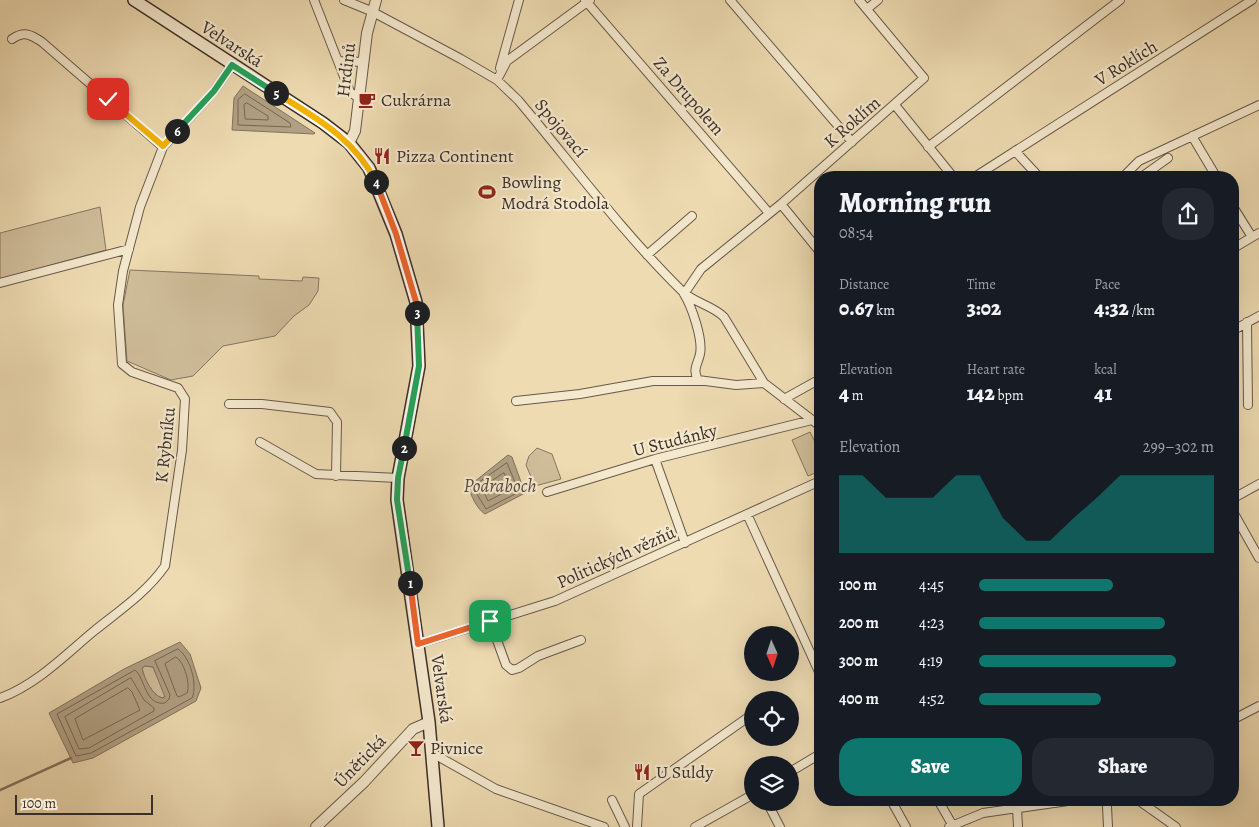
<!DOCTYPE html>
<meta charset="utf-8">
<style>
:root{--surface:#171b24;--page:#242831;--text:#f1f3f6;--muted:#9ea1a6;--accent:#0f766e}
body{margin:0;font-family:Alegreya,serif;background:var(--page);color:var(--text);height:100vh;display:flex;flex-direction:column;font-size:19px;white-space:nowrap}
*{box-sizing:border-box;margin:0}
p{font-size:16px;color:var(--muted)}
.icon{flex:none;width:28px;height:28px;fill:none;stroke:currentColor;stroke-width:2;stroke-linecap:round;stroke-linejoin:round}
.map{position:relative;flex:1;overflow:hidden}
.side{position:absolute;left:814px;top:171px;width:425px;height:635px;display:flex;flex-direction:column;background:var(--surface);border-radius:20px;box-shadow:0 5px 20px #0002}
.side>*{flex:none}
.needle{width:32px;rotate:177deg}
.fabs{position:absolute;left:744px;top:626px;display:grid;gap:10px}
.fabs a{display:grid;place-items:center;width:55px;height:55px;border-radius:50%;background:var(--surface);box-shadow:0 5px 20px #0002;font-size:25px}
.scale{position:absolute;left:15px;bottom:12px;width:138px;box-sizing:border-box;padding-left:5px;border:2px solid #3c2e29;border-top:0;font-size:14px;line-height:18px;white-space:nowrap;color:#3c2e29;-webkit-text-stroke:4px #f4e8cd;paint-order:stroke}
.pin{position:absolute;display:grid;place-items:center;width:42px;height:42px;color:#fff;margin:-21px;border-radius:10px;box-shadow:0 2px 8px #0006}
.km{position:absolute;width:25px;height:25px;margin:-12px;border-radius:50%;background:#222;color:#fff;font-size:14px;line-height:25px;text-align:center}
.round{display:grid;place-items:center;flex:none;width:52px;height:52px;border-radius:20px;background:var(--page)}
.summary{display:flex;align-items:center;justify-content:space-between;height:85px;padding:0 25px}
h1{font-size:28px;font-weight:800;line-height:38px}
.figures{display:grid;grid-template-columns:repeat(3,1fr);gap:8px;height:85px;padding:5px 25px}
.figures div{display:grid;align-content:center}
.figures b{font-size:21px;font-weight:800}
.figures small{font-size:14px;font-weight:400}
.figures p{font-size:14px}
.chart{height:140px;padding:10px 25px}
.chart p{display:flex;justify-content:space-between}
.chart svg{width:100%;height:90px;margin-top:5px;fill:var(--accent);opacity:.7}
.primary-button{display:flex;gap:10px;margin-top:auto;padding:10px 25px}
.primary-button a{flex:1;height:58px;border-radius:20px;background:var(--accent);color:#fff;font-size:20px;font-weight:800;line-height:58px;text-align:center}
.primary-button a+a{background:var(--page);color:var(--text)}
ul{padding:0 25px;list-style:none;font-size:16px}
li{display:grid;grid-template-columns:80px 60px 1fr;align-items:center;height:38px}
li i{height:12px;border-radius:6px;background:var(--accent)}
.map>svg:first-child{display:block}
.green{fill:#d0be9b;stroke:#867662}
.water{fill:#b1a083;stroke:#82725f;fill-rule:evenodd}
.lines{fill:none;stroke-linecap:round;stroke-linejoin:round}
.shore{stroke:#766756;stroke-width:1}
.stream{stroke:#82725f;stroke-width:2.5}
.minor-casing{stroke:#68594b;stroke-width:10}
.tertiary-casing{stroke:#68594b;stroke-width:12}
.secondary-casing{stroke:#3c2e29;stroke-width:14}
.minor{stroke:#f4e8cd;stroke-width:8}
.tertiary{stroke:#f4e8cd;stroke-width:10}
.secondary{stroke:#f4e8cd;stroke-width:11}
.split-1-casing{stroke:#fff;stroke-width:10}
.split-2-casing{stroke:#fff;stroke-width:10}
.split-3-casing{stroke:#fff;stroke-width:10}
.split-4-casing{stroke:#fff;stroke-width:10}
.split-5-casing{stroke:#fff;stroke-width:10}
.split-6-casing{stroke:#fff;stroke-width:10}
.split-7-casing{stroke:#fff;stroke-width:10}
.split-1{stroke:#f0652b;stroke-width:6}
.split-2{stroke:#22a559;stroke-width:6}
.split-3{stroke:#22a559;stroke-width:6}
.split-4{stroke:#f0652b;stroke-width:6}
.split-5{stroke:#f5b400;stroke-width:6}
.split-6{stroke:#22a559;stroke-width:6}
.split-7{stroke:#f5b400;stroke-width:6}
.labels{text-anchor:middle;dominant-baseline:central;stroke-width:4.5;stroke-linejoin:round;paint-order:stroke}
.street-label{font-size:18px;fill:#3c2e29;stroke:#f4e8cd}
.poi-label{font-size:18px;fill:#3c2e29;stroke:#f4e8cd;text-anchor:start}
.water-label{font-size:19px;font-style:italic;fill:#594a40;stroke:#f4e8cd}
</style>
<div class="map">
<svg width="1259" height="827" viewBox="0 0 1259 827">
<rect width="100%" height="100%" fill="#eedbb2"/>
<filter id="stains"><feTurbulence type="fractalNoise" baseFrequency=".004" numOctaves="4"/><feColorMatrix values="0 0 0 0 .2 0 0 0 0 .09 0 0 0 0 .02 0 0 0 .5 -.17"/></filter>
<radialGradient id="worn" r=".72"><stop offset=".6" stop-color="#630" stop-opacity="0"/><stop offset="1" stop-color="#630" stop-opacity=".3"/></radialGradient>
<path class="green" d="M100 207 106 250 0 279V233Z
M130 270 259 276V279L302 281 303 277 319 278 318 291 309 305 294 316 275 336 223 346 193 376 171 380 127 361 123 305Z
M810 432 820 452V471L808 476 792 440Z
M537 448 552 454 561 479 535 486 526 465 529 456Z
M145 666 153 667 166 696 162 698C152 695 144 679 142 668Z"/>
<path class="water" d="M243 86 315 133 314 134 232 130 234 98Z
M508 455 512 457 525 493 485 514C477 509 470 495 469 486Z
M180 642 190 654 201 688 196 701 93 758 73 763 49 713 124 669ZM145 666 153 667 165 697 162 698C152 695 144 678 142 668Z"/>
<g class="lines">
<path class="shore" d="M245 94 290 123 291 127 238 125V100Z
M247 103 268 116V120L245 119 244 105Z
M507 463 519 492 486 509 475 491 474 486Z
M504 473 511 489 488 501 482 488Z
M178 649C190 657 198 684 192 698L91 753 76 756 57 714 135 670C145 678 145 706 165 703L169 699 170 695 155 661Z
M176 657C184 661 191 685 187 693L179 697 177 696 165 664Z
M131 678 144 700 154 708V711L89 748 79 749 65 717Z
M128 688 132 692 140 710 83 740 75 719Z"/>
<path class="stream" d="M0 790 71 758"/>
<g class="minor-casing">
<path id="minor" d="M314 0 350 92 360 99
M344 0 371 11 461 59 497 80 518 100C572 164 622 232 682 291 694 303 712 305 724 317L764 383 820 426
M585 0 769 213
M730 0 852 142
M867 9 878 0
M12 39C24 31 30 34 42 42L163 147
M339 61 364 62
M500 68 519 0
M497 80 507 61 590 0
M895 105 954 178
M1192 136 1217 178
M928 147 1120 0
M1015 151 1040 178
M973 178 1252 0
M1122 178 1139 161 1259 105
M1140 178 1168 158
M781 204 820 252
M1232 205 1252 237
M1232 249 1259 233
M647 255 692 216
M0 283 129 249
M684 294 701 269 781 204 924 78 859 0
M684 294C692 307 703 339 700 354 698 364 692 369 698 380L736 385 764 383
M1247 322 1248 405
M1232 331 1259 316
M784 399 820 379
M516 401 580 394 653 381H703
M229 404H262L330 412 337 422 336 476
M260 442 316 474 398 478
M655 459 685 543
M547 492 655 459 812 420
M1232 499 1259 484
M1232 510 1259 558
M747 514 820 674
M490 621 506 665 512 670 519 668 538 656 581 640
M418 644 555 601 820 481
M0 698C36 685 65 655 94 631 119 611 147 592 165 566L182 450 185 399 178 388 132 372 122 364 118 305 123 271 140 207 163 147 214 91 232 65
M1232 720 1259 706
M432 753 496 789 604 827
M790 772 820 754
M612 800 625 827
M891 800 906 827
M938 800 953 826
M1138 800 1176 827
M767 802 780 827
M1017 808 1018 827
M637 827 639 794 747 718
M695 827 752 795
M949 827 983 813 1075 800
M1108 827 1107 806 1108 800"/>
</g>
<g class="tertiary-casing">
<path id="tertiary" d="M349 143 355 131 367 33 376 0
M316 827 364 782 413 729 429 722"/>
</g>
<g class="secondary-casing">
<path id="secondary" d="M134 0 323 123 349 143 369 168 396 234 416 302 419 366 398 478 397 500 429 722 438 827"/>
</g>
<use href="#minor" class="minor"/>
<use href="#tertiary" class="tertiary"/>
<use href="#secondary" class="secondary"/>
</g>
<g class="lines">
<g class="split-1-casing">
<path id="split-1" d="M410 583 418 644 490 621"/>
</g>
<g class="split-2-casing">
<path id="split-2" d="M404 448 398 478 397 500 410 583"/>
</g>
<g class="split-3-casing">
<path id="split-3" d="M404 448 419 366 417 313"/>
</g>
<g class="split-4-casing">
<path id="split-4" d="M376 182 396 234 416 302 417 313"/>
</g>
<g class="split-5-casing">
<path id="split-5" d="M276 93C316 118 354 138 376 182"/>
</g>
<g class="split-6-casing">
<path id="split-6" d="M177 131 214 91 232 65 276 93"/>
</g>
<g class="split-7-casing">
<path id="split-7" d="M108 99 163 146 177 131"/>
</g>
<use href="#split-1" class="split-1"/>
<use href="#split-2" class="split-2"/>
<use href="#split-3" class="split-3"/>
<use href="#split-4" class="split-4"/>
<use href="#split-5" class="split-5"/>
<use href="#split-6" class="split-6"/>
<use href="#split-7" class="split-7"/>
</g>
<defs>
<g id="cafe-bare" transform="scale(1.35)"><path d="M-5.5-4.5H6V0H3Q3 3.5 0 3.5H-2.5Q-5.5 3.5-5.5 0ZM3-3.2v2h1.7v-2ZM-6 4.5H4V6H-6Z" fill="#8f2418" stroke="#f4e8cd" stroke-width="2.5" paint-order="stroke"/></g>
<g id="restaurant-bare" transform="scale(1.35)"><path d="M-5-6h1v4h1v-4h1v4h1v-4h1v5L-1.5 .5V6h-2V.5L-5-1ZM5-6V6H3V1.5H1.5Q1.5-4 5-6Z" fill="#8f2418" stroke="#f4e8cd" stroke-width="2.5" paint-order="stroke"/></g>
<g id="stadium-bare" transform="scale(1.35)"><path d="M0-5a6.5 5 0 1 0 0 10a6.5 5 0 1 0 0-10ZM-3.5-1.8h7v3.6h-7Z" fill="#8f2418" stroke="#f4e8cd" stroke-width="2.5" paint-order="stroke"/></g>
<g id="bar-bare" transform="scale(1.35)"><path d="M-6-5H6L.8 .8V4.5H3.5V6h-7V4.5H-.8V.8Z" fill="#8f2418" stroke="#f4e8cd" stroke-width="2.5" paint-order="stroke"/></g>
</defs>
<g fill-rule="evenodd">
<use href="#cafe-bare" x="367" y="100"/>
<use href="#restaurant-bare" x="382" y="156"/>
<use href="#stadium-bare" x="487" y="192"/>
<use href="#bar-bare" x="416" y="748"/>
<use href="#restaurant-bare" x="642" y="772"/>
</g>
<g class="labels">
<g class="street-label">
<text transform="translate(232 44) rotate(33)">Velvarská</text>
<text transform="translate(1126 63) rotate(-32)">V Roklích</text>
<text transform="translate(346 70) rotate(-83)">Hrdinů</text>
<text transform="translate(689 96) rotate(49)">Za Drupolem</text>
<text transform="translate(852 122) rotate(-41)">K Roklím</text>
<text transform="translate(561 128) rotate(50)">Spojovací</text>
<text transform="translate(675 440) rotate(-14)">U Studánky</text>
<text transform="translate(165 445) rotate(-84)">K Rybníku</text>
<text transform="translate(616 557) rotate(-24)">Politických vězňů</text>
<text transform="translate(442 689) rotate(82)">Velvarská</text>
<text transform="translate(360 761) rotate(-46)">Únětická</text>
</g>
<g class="poi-label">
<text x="381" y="100">Cukrárna</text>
<text x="396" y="156">Pizza Continent</text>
<text x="501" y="182">Bowling<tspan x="501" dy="21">Modrá Stodola</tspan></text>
<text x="430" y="748">Pivnice</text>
<text x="656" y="772">U Suldy</text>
</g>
<g class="water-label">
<text x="500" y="486">Podraboch</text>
</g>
</g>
<rect width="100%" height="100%" filter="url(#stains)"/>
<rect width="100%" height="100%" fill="url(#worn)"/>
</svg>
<div class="fabs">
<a><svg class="needle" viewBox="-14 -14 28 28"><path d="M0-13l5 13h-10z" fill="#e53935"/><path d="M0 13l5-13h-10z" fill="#9ea1a6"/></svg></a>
<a><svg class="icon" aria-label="locate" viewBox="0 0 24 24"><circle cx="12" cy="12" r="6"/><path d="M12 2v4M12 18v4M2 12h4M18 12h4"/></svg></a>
<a><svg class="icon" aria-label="layers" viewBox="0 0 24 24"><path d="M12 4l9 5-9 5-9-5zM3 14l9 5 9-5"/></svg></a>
</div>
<div class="scale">100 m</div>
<div class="pin" style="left:490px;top:621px;background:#1e9e55"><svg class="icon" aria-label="arrive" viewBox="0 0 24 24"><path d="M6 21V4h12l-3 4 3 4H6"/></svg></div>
<div class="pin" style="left:108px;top:99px;background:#d93025"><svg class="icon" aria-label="check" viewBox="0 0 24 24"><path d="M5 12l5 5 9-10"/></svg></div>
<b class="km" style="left:410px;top:583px">1</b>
<b class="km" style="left:404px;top:448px">2</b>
<b class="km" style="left:417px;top:313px">3</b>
<b class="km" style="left:376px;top:182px">4</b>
<b class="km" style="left:276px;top:93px">5</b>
<b class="km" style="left:177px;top:131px">6</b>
<section class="side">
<div class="summary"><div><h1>Morning run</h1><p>08:54</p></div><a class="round"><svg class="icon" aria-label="share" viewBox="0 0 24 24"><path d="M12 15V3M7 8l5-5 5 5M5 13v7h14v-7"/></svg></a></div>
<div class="figures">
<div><p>Distance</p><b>0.67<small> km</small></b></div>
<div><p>Time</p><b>3:02</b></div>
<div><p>Pace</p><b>4:32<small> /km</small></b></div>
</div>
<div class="figures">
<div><p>Elevation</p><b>4<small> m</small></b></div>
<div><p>Heart rate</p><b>142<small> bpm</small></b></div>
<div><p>kcal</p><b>41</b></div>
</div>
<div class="chart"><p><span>Elevation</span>299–302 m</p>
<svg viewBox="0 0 160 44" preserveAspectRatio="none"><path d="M0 44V6L10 6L20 17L30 17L40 17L50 6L60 6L70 27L80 38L90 38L100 27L110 17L120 6L130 6L140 6L150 6L160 6V44z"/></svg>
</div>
<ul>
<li><b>100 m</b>4:45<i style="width:57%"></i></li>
<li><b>200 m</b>4:23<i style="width:79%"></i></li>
<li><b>300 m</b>4:19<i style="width:84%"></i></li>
<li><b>400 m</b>4:52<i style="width:52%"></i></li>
</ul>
<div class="primary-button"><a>Save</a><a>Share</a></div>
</section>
</div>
